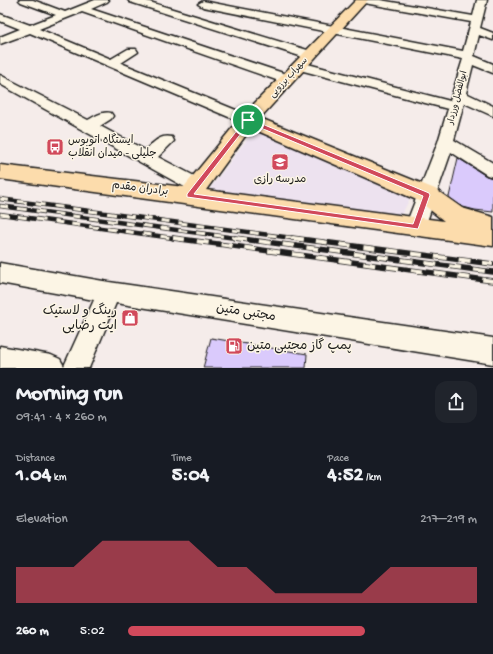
<!DOCTYPE html>
<meta charset="utf-8">
<style>
:root{--surface:#171b24;--page:#20242c;--text:#f1f3f6;--muted:#9ea1a6;--accent:#d1495b}
body{margin:0;font-family:"Gochi Hand","Playpen Sans Arabic",sans-serif;background:var(--page);color:var(--text);height:100vh;display:flex;flex-direction:column;font-size:15px;white-space:nowrap}
*{box-sizing:border-box;margin:0}
p{font-size:13px;color:var(--muted)}
.icon{flex:none;width:22px;height:22px;fill:none;stroke:currentColor;stroke-width:2;stroke-linecap:round;stroke-linejoin:round}
.map{position:relative;height:368px;overflow:hidden}
.side{display:flex;flex-direction:column;background:var(--surface);flex:1}
.side>*{flex:none}
.pin{position:absolute;display:grid;place-items:center;width:34px;height:34px;color:#fff;margin:-17px;border:2px solid #fff;border-radius:50%;box-shadow:0 1px 4px #0007}
.round{display:grid;place-items:center;flex:none;width:42px;height:42px;border-radius:12px;background:var(--page)}
.headline{display:flex;align-items:center;justify-content:space-between;height:68px;padding:0 16px}
h1{font-size:22px;font-weight:700;line-height:30px}
.figures{display:grid;grid-template-columns:repeat(3,1fr);gap:6px;height:68px;padding:4px 16px}
.figures div{display:grid;align-content:center}
.figures b{font-size:20px;font-weight:700}
.figures small{font-size:11px;font-weight:400}
.figures p{font-size:11px}
.chart{height:112px;padding:8px 16px}
.chart p{display:flex;justify-content:space-between}
.chart svg{width:100%;height:72px;margin-top:4px;fill:var(--accent);opacity:.7}
ul{padding:0 16px;list-style:none;font-size:13px}
li{display:grid;grid-template-columns:64px 48px 1fr;align-items:center;height:30px}
li i{height:10px;border-radius:5px;background:var(--accent)}
.map>svg:first-child{display:block}
.built{fill:#ede2ef}
.building{fill:#dacafc;stroke:#1c1c1c}
.lines{fill:none;stroke-linecap:round;stroke-linejoin:round}
.minor-casing{stroke:#1c1c1c;stroke-width:3}
.major-casing{stroke:#1c1c1c;stroke-width:3}
.minor{fill:#fcf5e5;fill-rule:evenodd}
.major{fill:#fcdcac;fill-rule:evenodd}
.rail-far1-casing{stroke:#1c1c1c;stroke-width:4.5}
.rail-casing{stroke:#1c1c1c;stroke-width:5.5}
.rail-far1{stroke:#fcf5e5;stroke-width:3;stroke-dasharray:9;stroke-linecap:butt}
.rail{stroke:#fcf5e5;stroke-width:4;stroke-dasharray:12;stroke-linecap:butt}
.route{fill:#d1495b;stroke:#fff;fill-rule:evenodd}
.labels{text-anchor:middle;dominant-baseline:central;stroke-width:3;stroke-linejoin:round;paint-order:stroke}
.far-street-label{font-size:9px;fill:#1c1c1c;stroke:#fcf5e5}
.poi-label{font-size:11px;fill:#1c1c1c;stroke:#fcf5e5;text-anchor:start}
.street-label{font-size:11px;fill:#1c1c1c;stroke:#fcf5e5}
.near-poi-label{font-size:13px;fill:#1c1c1c;stroke:#fcf5e5;text-anchor:end}
.near-street-label{font-size:13px;fill:#1c1c1c;stroke:#fcf5e5}
</style>
<div class="map">
<svg width="493" height="368" viewBox="0 0 493 368">
<rect width="100%" height="100%" fill="#f5ecea"/>
<filter id="ink" filterUnits="userSpaceOnUse"><feTurbulence type="fractalNoise" baseFrequency=".025" numOctaves="2"/><feDisplacementMap in="SourceGraphic" scale="8" xChannelSelector="R" yChannelSelector="G"/><feConvolveMatrix kernelMatrix="1 2 1 2 8 2 1 2 1" color-interpolation-filters="sRGB"/></filter>
<g filter="url(#ink)">
<path class="built" d="M254 130 411 196 400 218 206 194Z"/>
<path class="building" d="M458 158 486 176 493 178V212L475 210 463 207 449 197Z
M211 338 307 354 306 368H203Z"/>
<g class="lines">
<g class="minor-casing">
<path id="minor" d="M19 0H33L65 12 95 0H109L107 2 91 9 292 76 294 79 292 82H282L82 12 39 29 111 59 128 49H136L138 52 121 63 253 117 256 120 253 123 248 125 243 123 30 33 0 44V37L20 29 0 21V14L30 25 56 15 21 2Z
M128 0H143L314 52 316 55 314 58H306L130 2Z
M359 0H380L473 16 477 0H487L480 28 493 33V40L479 35 474 56 493 64V73L473 65 466 93 493 106V116L464 103 454 140 493 163V177L487 175 451 152 425 227 422 233 415 235 408 233 405 227 438 142 448 109 296 69 294 66 296 63 300 62 450 101 463 59 203 7 198 4 203 1 463 51 471 22 364 3Z
M0 75 88 120C96 116 102 111 111 113L113 116 111 119 100 126 145 150C153 143 160 134 172 137L174 141 158 157 202 180 205 185 202 190 196 191 190 190 0 84Z
M0 263 109 282 493 338V364L116 303 89 368H0V346L51 355 60 359 64 366 94 300 0 283Z"/>
</g>
<g class="major-casing">
<path id="major" d="M356 0H368L260 118 435 189 462 208 493 217V246L0 179V165L184 187 242 116ZM251 128 419 201 444 221 206 190Z"/>
</g>
<use href="#minor" class="minor"/>
<use href="#major" class="major"/>
<g class="rail-far1-casing">
<path id="rail-far1" d="M0 199 300 239
M0 206 243 239
M0 214 180 239"/>
</g>
<g class="rail-casing">
<path id="rail" d="M173 238 493 281
M235 238 493 272
M292 238 493 264"/>
</g>
<use href="#rail-far1" class="rail-far1"/>
<use href="#rail" class="rail"/>
</g>
</g>
<path class="route" d="M246 119H250L429 193 430 195 418 229 187 197V194ZM249 123 423 196 413 224 194 194Z"/>
<defs>
<g id="bus-square" transform="scale(0.9)"><rect x="-9" y="-9" width="18" height="18" rx="4" fill="#d1495b" stroke="#fcf5e5"/><path d="M-5-6H5V4H4V6H2V4H-2V6H-4V4H-5ZM-3.5-4V0h7V-4ZM-3.5 1.2v1.5H-2V1.2ZM2 1.2v1.5H3.5V1.2Z" fill="#fff"/></g>
<g id="school-square" transform="scale(0.9)"><rect x="-9" y="-9" width="18" height="18" rx="4" fill="#d1495b" stroke="#fcf5e5"/><path d="M0-5L7-2L0 1L-7-2ZM-4 1L0 2.5L4 1V4Q0 6-4 4Z" fill="#fff"/></g>
<g id="shop-square" transform="scale(0.9)"><rect x="-9" y="-9" width="18" height="18" rx="4" fill="#d1495b" stroke="#fcf5e5"/><path d="M-5-2.5h2.3a2.7 3.5 0 0 1 5.4 0H5L5.5 6h-11ZM-1.5-2.5h3a1.5 2.3 0 0 0-3 0Z" fill="#fff"/></g>
<g id="fuel-square" transform="scale(0.9)"><rect x="-9" y="-9" width="18" height="18" rx="4" fill="#d1495b" stroke="#fcf5e5"/><path d="M-5.5-6h7V0h2V4h1.3V-2.5L3-4.5l.8-.8L6-3V5H2.5V1h-1V6h-7ZM-4.2-4.7v3.2H.2V-4.7Z" fill="#fff"/></g>
</defs>
<g fill-rule="evenodd">
<use href="#bus-square" x="55" y="147"/>
<use href="#school-square" x="280" y="162"/>
<use href="#shop-square" x="130" y="318"/>
<use href="#fuel-square" x="234" y="346"/>
</g>
<g class="labels">
<g class="far-street-label">
<text transform="translate(289 78) rotate(-47)">سهراب برزویی</text>
<text transform="translate(458 98) rotate(-75)">ابوالفضل ورزدار</text>
</g>
<g class="poi-label">
<text x="68" y="141">ایستگاه اتوبوس<tspan x="68" dy="13">جلیلی - میدان انقلاب</tspan></text>
<text x="280" y="180" text-anchor="middle">مدرسه رازی</text>
</g>
<g class="street-label">
<text transform="translate(140 189) rotate(7)">برادران مقدم</text>
</g>
<g class="near-poi-label">
<text x="117" y="311">رینگ و لاستیک<tspan x="117" dy="15">ایت رضایی</tspan></text>
<text x="247" y="346" text-anchor="start">پمپ گاز مجتبی متین</text>
</g>
<g class="near-street-label">
<text transform="translate(246 313) rotate(9)">مجتبی متین</text>
</g>
</g>
</svg>
<div class="pin" style="left:248px;top:120px;background:#1e9e55"><svg class="icon" aria-label="arrive" viewBox="0 0 24 24"><path d="M6 21V4h12l-3 4 3 4H6"/></svg></div>
</div>
<section class="side">
<div class="headline"><div><h1>Morning run</h1><p>09:41 · 4 × 260 m</p></div><a class="round"><svg class="icon" aria-label="share" viewBox="0 0 24 24"><path d="M12 15V3M7 8l5-5 5 5M5 13v7h14v-7"/></svg></a></div>
<div class="figures">
<div><p>Distance</p><b>1.04<small> km</small></b></div>
<div><p>Time</p><b>5:04</b></div>
<div><p>Pace</p><b>4:52<small> /km</small></b></div>
</div>
<div class="chart"><p><span>Elevation</span>217–219 m</p>
<svg viewBox="0 0 160 44" preserveAspectRatio="none"><path d="M0 44V22L10 22L20 22L30 6L40 6L50 6L60 6L70 22L80 22L90 38L100 38L110 38L120 38L130 22L140 22L150 22L160 22V44z"/></svg>
</div>
<ul>
<li><b>260 m</b>5:02<i style="width:68%"></i></li>
</ul>
</section>
